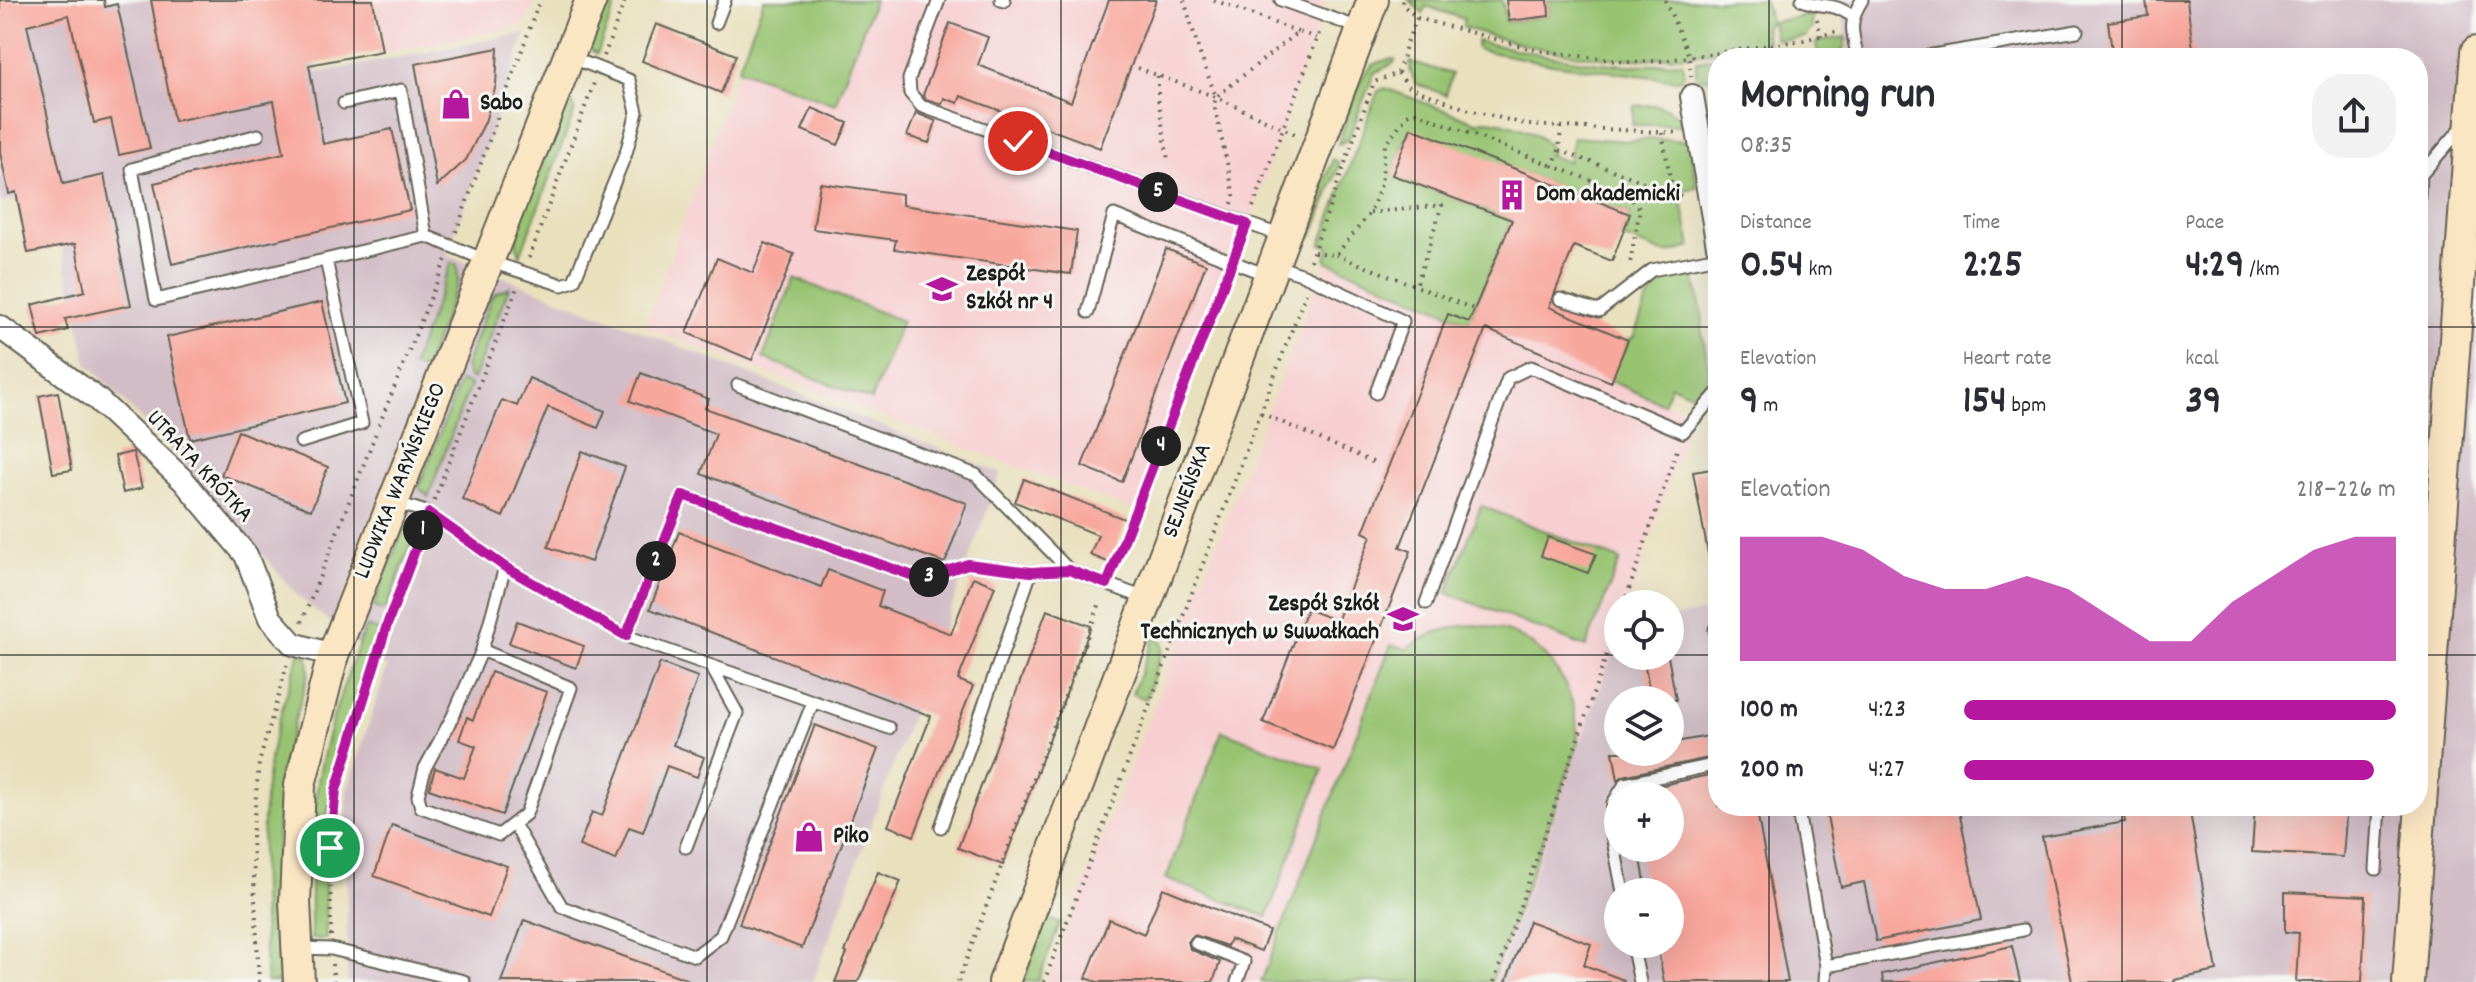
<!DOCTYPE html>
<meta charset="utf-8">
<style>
:root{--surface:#fff;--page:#f2f2f3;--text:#2b2b33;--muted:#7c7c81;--accent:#b5179e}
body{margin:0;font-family:Dekko,sans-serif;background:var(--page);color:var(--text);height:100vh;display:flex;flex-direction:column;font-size:30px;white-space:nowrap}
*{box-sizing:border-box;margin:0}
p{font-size:26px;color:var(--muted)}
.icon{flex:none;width:44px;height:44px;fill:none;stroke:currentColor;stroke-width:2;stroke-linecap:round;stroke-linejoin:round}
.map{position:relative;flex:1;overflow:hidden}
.details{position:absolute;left:1708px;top:48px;width:720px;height:768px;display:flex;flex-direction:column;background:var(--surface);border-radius:32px;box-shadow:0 8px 32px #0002}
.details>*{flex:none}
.fabs{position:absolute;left:1604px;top:590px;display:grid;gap:16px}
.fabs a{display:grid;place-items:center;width:80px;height:80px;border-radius:50%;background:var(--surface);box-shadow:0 8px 32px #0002;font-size:40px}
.pin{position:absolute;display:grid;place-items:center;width:68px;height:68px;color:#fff;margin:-34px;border:4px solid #fff;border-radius:50%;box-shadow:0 2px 8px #0007}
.km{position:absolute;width:40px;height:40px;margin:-20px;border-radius:50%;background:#222;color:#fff;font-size:22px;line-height:40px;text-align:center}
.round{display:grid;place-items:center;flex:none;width:84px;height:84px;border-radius:32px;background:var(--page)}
.head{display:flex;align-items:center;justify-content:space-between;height:136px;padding:0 32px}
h1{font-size:44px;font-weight:800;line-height:60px}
.stats{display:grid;grid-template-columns:repeat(3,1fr);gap:12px;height:136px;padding:8px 32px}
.stats div{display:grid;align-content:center}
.stats b{font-size:40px;font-weight:800}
.stats small{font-size:22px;font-weight:400}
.stats p{font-size:22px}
.chart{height:224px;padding:16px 32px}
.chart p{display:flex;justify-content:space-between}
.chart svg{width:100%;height:144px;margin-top:8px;fill:var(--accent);opacity:.7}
ul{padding:0 32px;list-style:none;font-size:26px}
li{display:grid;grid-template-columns:128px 96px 1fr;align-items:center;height:60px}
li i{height:20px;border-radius:10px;background:var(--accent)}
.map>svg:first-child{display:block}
.built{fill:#f7cfd1}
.industrial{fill:#d2bdc6;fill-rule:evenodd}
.green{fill:#97c371;stroke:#5a7046;stroke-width:2}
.building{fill:#f8a79d}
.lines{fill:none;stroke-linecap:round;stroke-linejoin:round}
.lane-casing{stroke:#646155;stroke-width:15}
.street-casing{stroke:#646155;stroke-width:26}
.secondary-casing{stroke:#646155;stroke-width:34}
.path{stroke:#646155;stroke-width:4;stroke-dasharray:2 6;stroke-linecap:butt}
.lane{stroke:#fff;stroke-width:11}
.street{stroke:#fff;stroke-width:22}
.secondary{stroke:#fbe6c4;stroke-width:30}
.route-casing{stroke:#fff;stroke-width:16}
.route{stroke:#b5179e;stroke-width:10}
.grid{fill:none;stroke:#1c1c1c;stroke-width:2;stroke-opacity:0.55}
.labels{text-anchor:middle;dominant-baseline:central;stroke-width:6;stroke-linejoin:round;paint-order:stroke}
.poi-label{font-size:24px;font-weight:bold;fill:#1c1c1c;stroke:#f6f6f2;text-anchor:start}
.street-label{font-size:24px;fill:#1c1c1c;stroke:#f6f6f2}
</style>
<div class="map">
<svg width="2476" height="982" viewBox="0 0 2476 982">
<rect width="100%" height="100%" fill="#f6f6f2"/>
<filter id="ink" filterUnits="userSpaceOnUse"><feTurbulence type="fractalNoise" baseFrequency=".0125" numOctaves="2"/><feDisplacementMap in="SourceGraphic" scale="16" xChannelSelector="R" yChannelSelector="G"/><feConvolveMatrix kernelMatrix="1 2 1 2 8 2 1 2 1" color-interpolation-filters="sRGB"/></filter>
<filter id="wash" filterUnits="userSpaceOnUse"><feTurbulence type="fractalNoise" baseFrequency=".006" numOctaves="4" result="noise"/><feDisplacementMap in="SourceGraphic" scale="32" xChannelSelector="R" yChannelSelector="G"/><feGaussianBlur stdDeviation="1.8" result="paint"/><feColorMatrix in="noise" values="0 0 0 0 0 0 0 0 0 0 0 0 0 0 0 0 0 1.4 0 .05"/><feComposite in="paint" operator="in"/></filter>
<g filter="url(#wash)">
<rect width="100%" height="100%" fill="#e9e0be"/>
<path class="built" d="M376 0H535L525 25 385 53Z
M764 0H1325L1282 130 1239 250 1141 513 645 327Z
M1326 261 1611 382 1692 413 1628 604H1618V635L1587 726 1494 982H1047Z"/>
<path class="industrial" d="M0 0H303L317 73 526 33 447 255 1001 473 813 982H347V791L387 667 300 598 172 451 87 363 50 193 0 203Z
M1840 0H2476V982H1495L1618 639V656H1670V618L1718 609V806H2418V58H1850ZM1618 700H1670V752H1618ZM1618 796H1670V848H1618ZM1618 892H1670V944H1618Z"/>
<path class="green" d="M605 0H618L597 54 591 50 589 45Z
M764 0H874L835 104 738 69Z
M1409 0H1502L1507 22 1549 16 1548 0H1765L1770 22 1765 27 1767 44C1722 50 1677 58 1632 59 1579 59 1513 44 1463 27L1464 19 1426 6 1423 14Z
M1811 15 1812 28 1805 37 1776 40 1772 22Z
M1846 37 1844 49 1837 58H1819L1816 43 1820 41Z
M1477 41C1526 52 1575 62 1625 65 1644 66 1663 63 1682 62L1684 74 1681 79 1676 80 1552 64 1480 50 1476 47Z
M1721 57 1718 58V79H1699L1696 74V61Z
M1395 59 1394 63 1374 73 1348 140 1338 144C1346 124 1355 80 1371 67 1378 61 1387 60 1395 59Z
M1410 62 1452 74 1446 95 1416 84 1410 71Z
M1385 88 1479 123 1483 120C1501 120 1548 133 1552 153L1547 155 1568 162 1573 137 1627 141 1653 139 1690 141 1697 187 1680 191 1691 247 1666 254 1621 237 1630 214 1410 129 1393 175 1512 220 1469 322 1326 261 1329 247 1321 244 1378 91Z
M567 100 572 102 575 110 520 256 516 243 522 216Z
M1656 105C1669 109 1679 113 1683 125H1632L1634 106Z
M1333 159 1338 162 1339 166 1312 237 1304 240 1303 239Z
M451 263 457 265 458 282 424 370 412 366Z
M1694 274 1703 319 1702 333 1709 368 1703 399 1671 385 1663 404 1610 381 1628 340 1633 338 1647 301 1664 277Z
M794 278 902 321 871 400 763 358Z
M509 287 473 379 469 378 465 367 491 298 496 293Z
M460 381 470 385 428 497 419 487Z
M1481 506 1620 560 1586 647 1447 593Z
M414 522 419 523 386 609 381 610 373 607 405 525Z
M1474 625C1541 629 1578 682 1578 745L1491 982H1261L1391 645 1407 649C1426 634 1449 626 1474 625Z
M366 626 378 631 379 637C362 683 343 730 333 778 323 831 325 885 326 939H311C311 879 309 819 322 761 332 714 349 670 366 626Z
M1155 636 1161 639 1163 648 1146 699 1132 694Z
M300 652 308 657 309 671C302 698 292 726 286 754 272 829 276 907 282 982H267C262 914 258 846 267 778 272 735 287 693 300 652Z
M1222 731 1323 769 1267 917 1166 879Z
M1046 918 1060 923 1038 981 1023 982Z"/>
<g id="blocks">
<path class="building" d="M0 0H104L105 7 117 4 150 148 119 155 111 119 94 123 69 15 27 25 63 184 104 175 131 305 65 319 68 330 40 337 32 305 85 291 75 244 28 253 16 192 9 194 0 153Z
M151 0H373L382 51 309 65 323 144 392 129 410 210 172 264 154 183 284 153 274 101 174 121Z
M1109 0H1156L1100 148 961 96 958 103 944 98 942 104 926 99 923 95 950 23 988 37 978 65 1071 102Z
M1506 0H1548L1549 16 1509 21Z
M2146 0H2187L2194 58H2113L2108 22 2148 16Z
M656 24 736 55 721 93 642 61Z
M498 48 496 85 485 122 466 160 437 186 415 64Z
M812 108 848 123 838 145 802 130Z
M916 113 936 121 929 143 907 136Z
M1411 128 1630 214 1612 261 1574 246 1549 307 1628 340 1611 382 1486 329 1400 547 1411 551 1333 750 1263 722 1307 609 1337 621 1371 536 1363 532 1448 314 1469 322 1512 220 1392 175Z
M820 183 902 194V205L1077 231 1071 274 894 249 896 240 813 229Z
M765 243 794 254 752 360 687 333 717 258 753 273Z
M1166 249 1206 264 1122 482 1082 466Z
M322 302 345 403 190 439 167 337Z
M641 373 709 399 705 408 967 503 945 563 701 474 716 434 630 401Z
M529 378 605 411 598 428 548 407 503 517 462 499 502 400 517 406Z
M58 392 72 470 53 473 39 396Z
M238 431 328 467 311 510 221 475Z
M582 451 625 467 591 562 548 547Z
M133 452 142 488 123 493 115 456Z
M1718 468V558L1709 559 1693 472Z
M1024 479 1127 520 1110 563 1090 555 1098 535 1015 502Z
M679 532 821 587 828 570 883 591 878 606 951 634 973 577 995 586 958 680 973 686 914 836 888 826 931 716 650 609Z
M1548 537 1596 554 1588 573 1541 556Z
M1047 610 1091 626 1003 865 958 848Z
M517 621 584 646 576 668 509 643Z
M1643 656H1668L1676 700H1651Z
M660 663 698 677 673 745 704 757 697 777 667 766 643 832 629 827 616 860 579 846 592 812 602 816Z
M491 672 547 692 502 815 429 789 435 768 464 778 476 746 459 740 467 717 473 720Z
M815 725 878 749 802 948 739 924Z
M1714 735 1718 756 1623 776 1618 780 1613 752H1670V743Z
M1718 773V806H1756L1788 982H1664L1657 944H1670V892H1647L1639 848H1670V796H1627L1630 792Z
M1825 806H1958L1981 920 1876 941 1864 882 1841 887Z
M2122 806H2189L2217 971 2174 980 2175 982H2072L2042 837 2125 822Z
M2255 806H2347L2343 857 2252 852Z
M392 825 507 866 489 917 374 876Z
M878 872 901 881 858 982H835L847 953 845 952Z
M1163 888 1269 931 1261 951 1230 939 1227 946 1194 935 1188 941 1190 949 1220 962 1213 982H1097L1086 978 1109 919 1144 934Z
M2285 892 2366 896 2362 982H2296L2299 933 2285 932Z
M524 920 689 980 688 982H501Z
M1529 921 1591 944 1584 965 1624 980 1623 982H1506Z
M2012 946 2020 982H1883L1882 974Z"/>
</g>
</g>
<g filter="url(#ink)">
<use href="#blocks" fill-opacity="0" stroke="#646155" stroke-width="2"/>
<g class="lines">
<g class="lane-casing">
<path id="lane" d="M939 0 909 79 910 93 921 106 1282 236
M1001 0 1004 1
M1281 0 1359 28
M1802 0C1827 10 1828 0 1852 16
M716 23 725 0
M1858 58C1852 33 1848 22 1862 0
M1915 58 2077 31
M344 103 401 90 426 236
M258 135 132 169 156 300 426 236 488 261 562 285 574 281 626 153 637 112 629 80 570 57
M2418 216 2420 176 2464 125
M1274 265 1304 275 1403 321 1376 393
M1560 299 1599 311 1652 270 1718 257
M1088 312 1114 215 1269 276
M738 385 976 475 1069 570 1147 599
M301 442 362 423 326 260
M394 502 429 513 505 567 626 636 889 728
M1426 603 1508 378 1531 367 1683 432 1718 392
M1718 628 1715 629 1718 645
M626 636 683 495 922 579 968 564 1031 572
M482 650 571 688 526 814 499 835 421 807 418 796 425 768 453 716 482 650 505 567
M1797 806 1826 966 2023 930
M514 824 562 907 695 956 721 936 813 702
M941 827 1031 572 1069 570
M686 847 737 713 711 666
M2376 869 2380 806
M1623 892 1612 835 1613 803 1625 784 1718 764
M1196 943 1244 962 1237 982
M1632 944 1640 982
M301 948 331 949 464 981
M1825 982 1826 966"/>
</g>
<g class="street-casing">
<path id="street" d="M1692 96 1718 246
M0 327 97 399 183 480 246 555 270 618 293 644 333 655"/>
</g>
<g class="secondary-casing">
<path id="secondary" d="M299 982 295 901 300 785 333 655 591 0
M1004 982 1373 0
M2408 982 2476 52"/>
</g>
<path class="path" d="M1184 0 1200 54 1216 97
M1214 0 1298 32
M1665 0 1689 56 1691 77
M1417 18 1536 50 1626 62 1661 61 1804 40 1839 31
M1817 19 1821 36
M604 56 625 0
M1138 68 1216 97 1297 135
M1398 73 1409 87 1469 110 1529 125 1678 133
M1158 76V98L1168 160
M1561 127 1559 150 1681 196
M1662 133 1673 193
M1559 150 1553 166 1625 193 1640 208 1630 263
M1232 204 1234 195 1214 104 1216 97 1298 32 1317 38
M1253 207 1321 28
M1370 213 1442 205 1416 286 1474 309
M456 232 540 0
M1314 252 1336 255 1370 213 1381 185 1385 145 1407 115 1415 112 1553 166
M1336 255 1416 286
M529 258 594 83
M1310 261 1374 82 1398 73 1407 42 1417 18 1402 4V0
M1261 413 1377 464
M379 425 446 259
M434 500 518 285
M1113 569 1227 275
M1624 604 1678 447
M302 622 376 433
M331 936 330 848 336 790 387 625 424 527
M332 964 334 982
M259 982 252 838 259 763 287 665
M958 982 1101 600
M1044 982 1306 293
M1494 982 1618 622"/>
<use href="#lane" class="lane"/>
<use href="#street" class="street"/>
<use href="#secondary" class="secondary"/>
</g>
</g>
<g class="lines" filter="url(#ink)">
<g class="route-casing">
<path id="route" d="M330 848 336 790 361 708 387 625 429 513 505 567 626 636 683 495 922 579 968 564 1031 572 1069 570 1107 584 1247 224 1018 141"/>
</g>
<use href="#route" class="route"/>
</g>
<path class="grid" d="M354 0V982M707 0V982M1061 0V982M1415 0V982M1769 0V58M2122 0V58M0 327H1718M2418 327H2476M0 655H1618M1670 655H1718M2418 655H2476M1769 806V982M2122 806V982"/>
<defs>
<g id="shop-bare" transform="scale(2.4)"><path d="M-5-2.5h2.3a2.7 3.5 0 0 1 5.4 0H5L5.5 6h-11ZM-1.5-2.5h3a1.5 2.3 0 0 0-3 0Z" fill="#b5179e" stroke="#f6f6f2" stroke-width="2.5" paint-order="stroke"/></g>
<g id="building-bare" transform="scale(2.4)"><path d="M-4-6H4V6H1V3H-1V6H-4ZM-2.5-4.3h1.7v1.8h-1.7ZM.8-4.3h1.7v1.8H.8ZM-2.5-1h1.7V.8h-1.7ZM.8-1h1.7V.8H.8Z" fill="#b5179e" stroke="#f6f6f2" stroke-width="2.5" paint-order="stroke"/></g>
<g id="school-bare" transform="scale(2.4)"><path d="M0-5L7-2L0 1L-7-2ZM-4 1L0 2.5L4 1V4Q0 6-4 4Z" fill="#b5179e" stroke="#f6f6f2" stroke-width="2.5" paint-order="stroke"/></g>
</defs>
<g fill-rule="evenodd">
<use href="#shop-bare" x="456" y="104"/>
<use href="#building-bare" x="1512" y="195"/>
<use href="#school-bare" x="942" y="289"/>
<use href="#school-bare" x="1403" y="619"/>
<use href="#shop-bare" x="809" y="837"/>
</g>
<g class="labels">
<g class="poi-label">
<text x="480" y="104">Sabo</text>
<text x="1536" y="195">Dom akademicki</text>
<text x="966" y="275">Zespół<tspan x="966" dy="28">Szkół nr 4</tspan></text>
<text x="1379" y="605" text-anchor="end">Zespół Szkół<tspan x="1379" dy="28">Technicznych w Suwałkach</tspan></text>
<text x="833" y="837">Piko</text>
</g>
<g class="street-label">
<text transform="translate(199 467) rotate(47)">UTRATA KRÓTKA</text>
<text transform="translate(401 481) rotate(-68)">LUDWIKA WARYŃSKIEGO</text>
<text transform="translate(1188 491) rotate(-69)">SEJNEŃSKA</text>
</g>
</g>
</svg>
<div class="fabs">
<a><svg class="icon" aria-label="locate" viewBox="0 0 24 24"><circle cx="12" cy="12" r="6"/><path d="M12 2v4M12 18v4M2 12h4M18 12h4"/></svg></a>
<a><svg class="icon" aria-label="layers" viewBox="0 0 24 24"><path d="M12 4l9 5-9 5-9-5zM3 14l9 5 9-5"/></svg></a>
<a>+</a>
<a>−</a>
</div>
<div class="pin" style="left:330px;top:848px;background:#1e9e55"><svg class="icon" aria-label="arrive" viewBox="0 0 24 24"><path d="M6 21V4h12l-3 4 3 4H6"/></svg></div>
<div class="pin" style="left:1018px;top:141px;background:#d93025"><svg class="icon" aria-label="check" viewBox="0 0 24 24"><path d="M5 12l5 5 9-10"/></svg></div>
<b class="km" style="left:423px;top:530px">1</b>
<b class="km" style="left:656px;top:561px">2</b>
<b class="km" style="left:929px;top:577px">3</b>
<b class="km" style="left:1161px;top:446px">4</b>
<b class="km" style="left:1158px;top:192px">5</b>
<section class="details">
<div class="head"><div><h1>Morning run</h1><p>08:35</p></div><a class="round"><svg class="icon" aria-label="share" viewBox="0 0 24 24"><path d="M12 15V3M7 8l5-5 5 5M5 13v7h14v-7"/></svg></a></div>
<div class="stats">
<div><p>Distance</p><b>0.54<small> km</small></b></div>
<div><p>Time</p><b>2:25</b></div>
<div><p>Pace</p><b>4:29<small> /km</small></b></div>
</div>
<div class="stats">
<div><p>Elevation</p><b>9<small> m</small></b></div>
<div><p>Heart rate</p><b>154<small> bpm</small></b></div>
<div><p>kcal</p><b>39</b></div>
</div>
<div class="chart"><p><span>Elevation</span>218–226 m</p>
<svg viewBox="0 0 160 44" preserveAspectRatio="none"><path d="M0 44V6L10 6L20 6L30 10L40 18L50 22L60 22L70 18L80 22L90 30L100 38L110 38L120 26L130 18L140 10L150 6L160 6V44z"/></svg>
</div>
<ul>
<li><b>100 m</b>4:23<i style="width:100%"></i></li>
<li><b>200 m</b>4:27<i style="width:95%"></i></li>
</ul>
</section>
</div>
